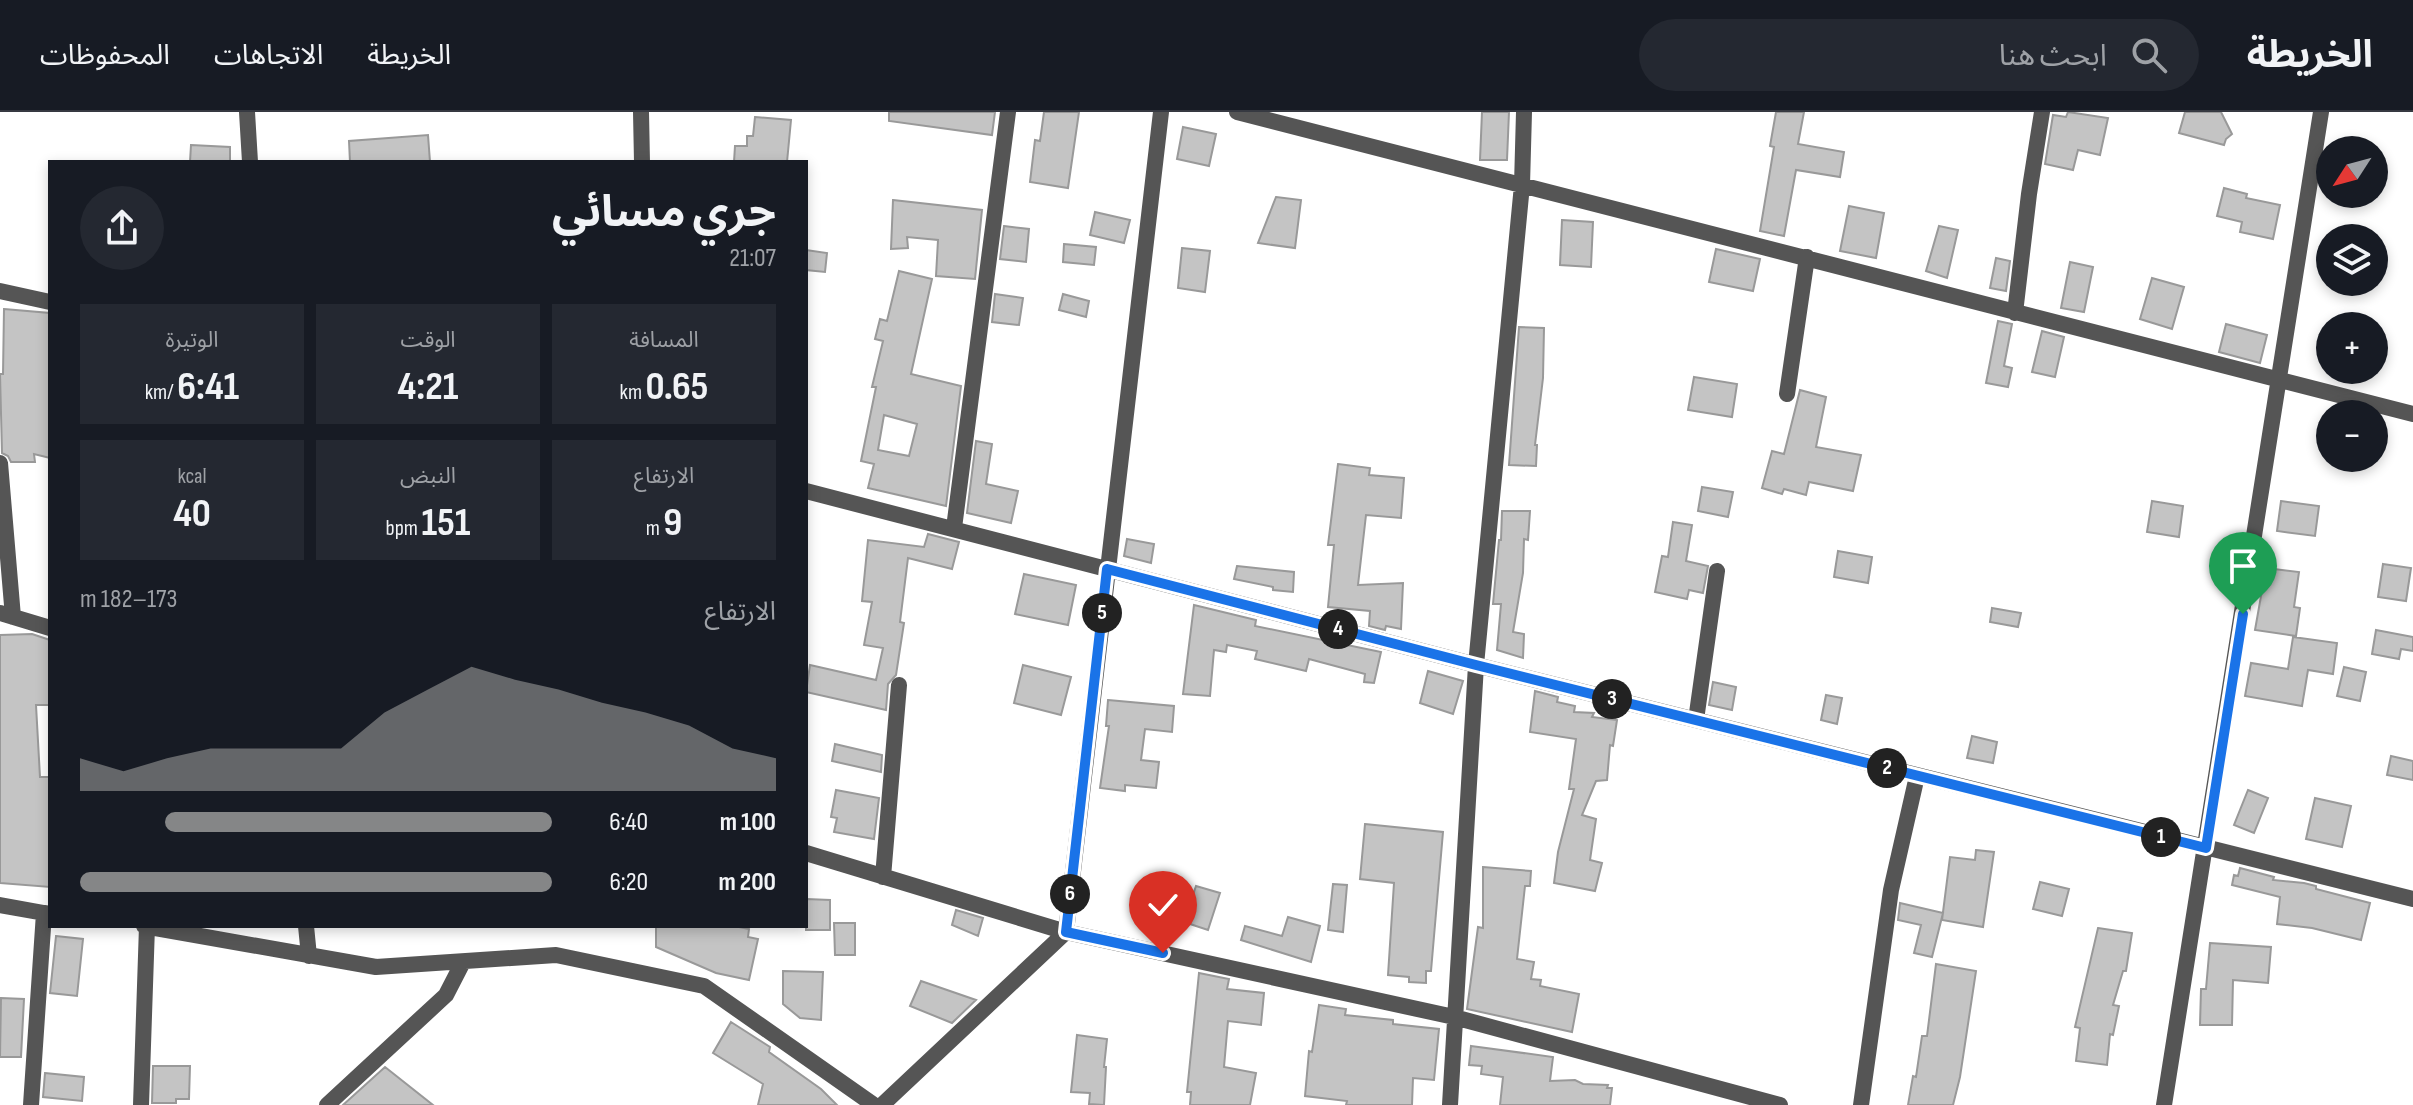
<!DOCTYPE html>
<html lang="ar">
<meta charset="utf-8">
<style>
:root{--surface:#171b24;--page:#242831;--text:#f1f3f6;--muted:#9ea1a6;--line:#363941;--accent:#858687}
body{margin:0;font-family:"Sofia Sans Condensed","Noto Sans Arabic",sans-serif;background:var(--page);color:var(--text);direction:rtl;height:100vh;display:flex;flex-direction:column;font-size:30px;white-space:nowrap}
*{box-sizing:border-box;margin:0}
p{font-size:26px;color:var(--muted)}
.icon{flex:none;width:44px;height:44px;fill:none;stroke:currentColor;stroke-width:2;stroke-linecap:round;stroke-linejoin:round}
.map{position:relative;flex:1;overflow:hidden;direction:ltr}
.drawer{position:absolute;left:48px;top:48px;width:760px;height:768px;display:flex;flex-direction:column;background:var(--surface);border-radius:0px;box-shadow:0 4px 12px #0003;direction:rtl}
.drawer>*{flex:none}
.needle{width:52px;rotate:234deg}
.controls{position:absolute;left:2316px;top:24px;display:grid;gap:16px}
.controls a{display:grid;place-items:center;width:72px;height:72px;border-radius:50%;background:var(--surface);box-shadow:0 4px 12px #0003;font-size:40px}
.pin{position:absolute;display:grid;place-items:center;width:68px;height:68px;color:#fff;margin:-82px -34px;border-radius:50% 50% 50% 0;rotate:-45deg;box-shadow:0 0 8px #0007}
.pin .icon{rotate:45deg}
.km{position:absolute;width:40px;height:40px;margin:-20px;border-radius:50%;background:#222;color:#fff;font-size:22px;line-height:40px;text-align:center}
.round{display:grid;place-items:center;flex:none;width:84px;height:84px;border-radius:42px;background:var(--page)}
.headline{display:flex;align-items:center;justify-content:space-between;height:136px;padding:0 32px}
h1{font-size:44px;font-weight:700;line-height:60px}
.stats{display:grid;grid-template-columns:repeat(3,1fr);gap:12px;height:136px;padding:8px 32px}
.stats div{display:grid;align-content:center;border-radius:0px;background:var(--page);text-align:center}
.stats b{font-size:40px;font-weight:700}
.stats small{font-size:22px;font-weight:400}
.stats p{font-size:22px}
.chart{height:224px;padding:16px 32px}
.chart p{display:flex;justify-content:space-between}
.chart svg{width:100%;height:144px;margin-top:8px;fill:var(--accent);opacity:.7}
ul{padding:0 32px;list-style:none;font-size:26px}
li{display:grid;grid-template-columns:128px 96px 1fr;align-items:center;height:60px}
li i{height:20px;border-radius:10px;background:var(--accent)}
header{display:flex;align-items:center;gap:48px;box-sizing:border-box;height:112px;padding:0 40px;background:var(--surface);border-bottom:2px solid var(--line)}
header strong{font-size:38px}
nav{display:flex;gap:44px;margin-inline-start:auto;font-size:28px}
.search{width:560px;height:72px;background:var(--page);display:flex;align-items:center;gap:20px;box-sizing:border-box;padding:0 28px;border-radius:44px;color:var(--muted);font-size:30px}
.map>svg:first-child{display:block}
.building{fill:#c4c4c4;stroke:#999;stroke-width:2;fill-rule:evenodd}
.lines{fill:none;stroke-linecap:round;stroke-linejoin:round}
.minor{stroke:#555;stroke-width:16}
.route-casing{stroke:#fff;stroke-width:16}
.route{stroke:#1a73e8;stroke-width:10}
</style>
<header>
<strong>الخريطة</strong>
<div class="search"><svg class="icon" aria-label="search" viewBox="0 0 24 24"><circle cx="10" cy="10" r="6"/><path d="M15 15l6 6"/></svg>ابحث هنا</div>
<nav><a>الخريطة</a><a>الاتجاهات</a><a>المحفوظات</a></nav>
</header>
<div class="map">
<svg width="2413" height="993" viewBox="0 0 2413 993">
<rect width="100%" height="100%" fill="#fff"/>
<path class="building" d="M889 0H995L992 23 889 9Z
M1044 0H1079L1068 76 1030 70 1035 28 1040 29Z
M1482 0H1509L1507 48H1480Z
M1776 0H1804L1798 32 1844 40 1840 65 1796 58 1784 124 1760 119 1774 35 1770 34Z
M2068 0 2108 6 2100 43 2078 38 2073 58 2045 52 2053 3 2066 5Z
M2185 0H2221L2232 22 2226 27 2224 33 2179 21Z
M755 5 791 8 787 50H734L735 34H747V24H753Z
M1183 15 1216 22 1209 54 1177 47Z
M428 23 430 50H350L349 29Z
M191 33 230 35V50H190Z
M2224 76 2247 82 2246 86 2280 93 2273 127 2240 120 2242 110 2217 104Z
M1276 85 1301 88 1295 136 1258 131Z
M893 88 982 98 975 167 936 164 938 128 907 125 908 136 891 137Z
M1849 94 1884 101 1876 146 1840 139Z
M1095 100 1130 108 1124 131 1090 123Z
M1562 108 1593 110 1591 155 1560 153Z
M1004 114 1029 117 1026 150 1000 147Z
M1939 114 1958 118 1947 166 1926 159Z
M1064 132 1096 135 1094 153 1063 150Z
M1182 136 1210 139 1205 180 1178 176Z
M1716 137 1760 147 1753 179 1709 170Z
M806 138 827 141 825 160 806 158Z
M1996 146 2010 149 2006 179 1990 176Z
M2070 150 2093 155 2084 200 2061 196Z
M899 159 932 167 911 262 961 274 946 394 868 376 874 352 861 349 876 275H872L883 229 875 227 880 207 887 209ZM884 303 917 312 909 344 878 338Z
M2152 166 2184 175 2172 217 2140 207Z
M995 182 1023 186 1019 213 992 210Z
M1063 182 1089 189 1086 205 1059 198Z
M4 197 50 201V346L34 342 35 350H11L8 344 2 341 0 262H3Z
M1998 209 2012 212 2004 254 2012 256 2008 275 1986 271Z
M2226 212 2267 223 2260 251 2219 240Z
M1519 215 1544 216 1543 266 1535 333H1537L1536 354 1509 353Z
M2042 219 2064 225 2055 265 2032 260Z
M1694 265 1737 272 1732 305 1688 298Z
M1800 278 1826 285 1816 335 1861 343 1853 379 1809 370 1806 383 1784 377 1782 382 1762 376 1772 339 1784 342Z
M976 329 992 332 986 372 1018 379 1011 411 967 401Z
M1338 352 1370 356 1369 363 1404 366 1401 406 1366 403 1358 473 1403 471 1401 517 1386 514 1385 518 1369 514 1370 499 1328 495 1334 433H1328Z
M1702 375 1733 380 1728 405 1698 399Z
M2152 389 2183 394 2179 425 2147 420Z
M2281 389 2319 394 2315 424 2277 419Z
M1502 399H1530L1528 428 1524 427 1523 461 1513 520 1524 522 1523 546 1497 538 1501 492H1493L1499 428H1501Z
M1673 410 1692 413 1686 449 1708 454 1703 481 1689 478 1687 487 1655 480 1662 444 1668 445Z
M928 422 959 430 952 457 908 446 900 510 904 511 896 563 888 572 886 598 806 580 810 553 876 568 883 536 864 533 872 490 862 489 868 428 924 435Z
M1127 427 1154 432 1151 451 1124 444Z
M1838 439 1872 445 1868 471 1834 465Z
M2383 452 2411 456 2406 489 2378 485Z
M1237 454 1294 460 1293 480 1273 478V475L1234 467Z
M2266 456 2299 460 2294 495 2300 496 2296 524 2255 518Z
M1024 462 1076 473 1068 513 1015 502Z
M1194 493 1256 508 1255 514 1381 540 1374 571 1364 570 1365 562 1309 547 1306 559 1255 547 1257 539 1227 533 1226 540 1214 538 1210 584 1183 582Z
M1992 496 2021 501 2018 515 1990 510Z
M2376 518 2413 525V539L2401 537 2399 547 2372 542Z
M32 522 50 528V593H36L40 665H50V775L0 771V523Z
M2293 525 2337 531 2333 562 2308 558 2302 594 2245 584 2251 551 2288 557Z
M1023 553 1071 565 1061 603 1014 591Z
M2344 555 2366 560 2360 589 2337 584Z
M1428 559 1463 569 1453 602 1420 591Z
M1713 570 1736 575 1732 598 1709 593Z
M1535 579 1558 585 1557 590 1575 594 1574 600 1594 601 1592 605 1617 608 1613 634 1610 633 1607 668 1596 669 1582 703 1596 707 1590 748 1602 751 1595 779 1554 771 1558 740 1574 677H1569L1576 627 1530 620Z
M1826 583 1842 586 1837 612 1821 608Z
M1108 588 1174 594 1172 620 1145 617 1141 648 1159 650 1156 676 1125 673V679L1100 676 1109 614H1106Z
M1972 624 1997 630 1993 651 1967 646Z
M835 632 882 643 881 660 832 649Z
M2391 644 2413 649V668L2387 663Z
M836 678 879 686 874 727 834 720 837 706 831 705Z
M2248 678 2268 686 2254 721 2234 713Z
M2315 686 2351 694 2342 735 2306 727Z
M1365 712 1443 720 1431 859H1426V871L1409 870V865L1388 863 1394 771 1360 767Z
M1976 738 1994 740 1983 815 1942 808 1950 745 1975 748Z
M1483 755 1531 759 1530 774H1525L1517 847 1534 850 1531 867 1541 868 1540 874 1579 882 1572 920 1467 897 1478 815 1483 816Z
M2240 756 2274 765 2273 768 2304 771 2316 774V777L2370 791 2361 828 2312 816 2277 812 2280 785 2232 773 2234 763 2238 764Z
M2040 770 2069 777 2062 804 2033 797Z
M1333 772 1347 773 1343 820 1328 818Z
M1196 774 1220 781 1208 818 1184 810Z
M806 787 830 788V818H806Z
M1900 791 1943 801 1932 845 1914 841 1921 813 1898 808Z
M956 798 983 806 978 824 952 813Z
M1288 805 1320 814 1311 850 1241 828 1245 814 1282 824Z
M834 811H855V843H835Z
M656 814H734L749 817 748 825 758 827 749 868 716 861 656 835Z
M2098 816 2132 821 2126 859H2123L2113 893 2119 894 2113 923 2110 922 2107 953 2076 949 2080 916 2075 915Z
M56 824 83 827 77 884 50 881Z
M2210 831 2271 835 2268 871 2233 868 2232 913H2200L2201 877H2206Z
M1936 852 1976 859 1960 965 1953 993H1908L1913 964 1916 965 1922 924H1927Z
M783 859 823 860 821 908 800 906 783 892Z
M1199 861 1229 867 1227 877 1264 881 1261 913 1228 909 1224 955 1256 961 1250 993H1190L1191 980H1187Z
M921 869 976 888 952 911 910 894Z
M1 886 24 887 21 945H0Z
M1319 893 1346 897 1345 903 1393 908V912L1439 917 1434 968 1413 966 1412 993H1346L1347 989 1305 984 1309 939 1312 940Z
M731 910 770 935 769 940 821 977 837 993H758L763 972 713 941Z
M1077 923 1107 927 1104 955H1106L1104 993 1089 992 1090 981 1071 980Z
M1471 934 1553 945 1550 969 1575 968 1583 972 1608 973 1607 976H1612L1610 993H1500L1503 965 1481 962 1482 954 1469 953Z
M153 954H190L189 987H176V991H152Z
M385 955 433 993H343Z
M45 961 84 965 82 989 43 985Z"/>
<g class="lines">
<path class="minor" d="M247 0 250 50
M641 0 642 50
M1237 0 2413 302
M0 179 50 190
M2015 201 2029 82 2042 0
M1787 282 1807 145
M0 351 13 505
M806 379 1476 553 2413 787
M954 416 1008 0
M0 501 50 516
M1696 608 1717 459
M806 741 1066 820 1454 905 1780 993
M883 765 899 573
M0 793 44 801
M144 814 376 855 556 843 704 874 874 993
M306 814 309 844
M31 993 44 801 50 802
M141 993 147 814
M327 993 446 883 463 850
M882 993 1066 820 1161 0
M1450 993 1476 553 1522 73 1524 0
M1861 993 1891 778 1917 664
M2164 993 2321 0"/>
</g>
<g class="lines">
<g class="route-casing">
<path id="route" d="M1163 841 1066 820 1107 457 1476 553 2206 736 2243 502"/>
</g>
<use href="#route" class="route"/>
</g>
</svg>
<div class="controls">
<a><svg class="needle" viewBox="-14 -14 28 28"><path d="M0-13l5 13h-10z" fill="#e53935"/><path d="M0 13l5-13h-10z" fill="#9ea1a6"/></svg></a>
<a><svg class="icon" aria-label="layers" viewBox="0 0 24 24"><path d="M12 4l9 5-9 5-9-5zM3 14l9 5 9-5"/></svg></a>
<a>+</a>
<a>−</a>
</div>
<div class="pin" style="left:2243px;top:502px;background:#1e9e55"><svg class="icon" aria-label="arrive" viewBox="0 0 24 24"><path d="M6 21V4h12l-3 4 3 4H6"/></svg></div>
<div class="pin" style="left:1163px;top:841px;background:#d93025"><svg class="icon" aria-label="check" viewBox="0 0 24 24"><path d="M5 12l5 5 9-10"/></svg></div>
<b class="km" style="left:2161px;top:725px">1</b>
<b class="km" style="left:1887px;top:656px">2</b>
<b class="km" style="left:1612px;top:587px">3</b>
<b class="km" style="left:1338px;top:517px">4</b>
<b class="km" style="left:1102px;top:501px">5</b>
<b class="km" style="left:1070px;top:782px">6</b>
<section class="drawer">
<div class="headline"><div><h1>جري مسائي</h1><p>21:07</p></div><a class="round"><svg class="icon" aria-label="share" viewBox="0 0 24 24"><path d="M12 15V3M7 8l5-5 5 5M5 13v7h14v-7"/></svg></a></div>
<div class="stats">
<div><p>المسافة</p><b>0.65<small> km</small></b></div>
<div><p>الوقت</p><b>4:21</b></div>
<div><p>الوتيرة</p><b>6:41<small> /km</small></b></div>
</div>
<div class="stats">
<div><p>الارتفاع</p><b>9<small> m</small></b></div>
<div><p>النبض</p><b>151<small> bpm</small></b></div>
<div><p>kcal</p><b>40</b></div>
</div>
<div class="chart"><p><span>الارتفاع</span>173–182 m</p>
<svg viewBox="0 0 160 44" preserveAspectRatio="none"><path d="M0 44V34L10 38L20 34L30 31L40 31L50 31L60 31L70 20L80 13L90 6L100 10L110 13L120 17L130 20L140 24L150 31L160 34V44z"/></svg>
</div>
<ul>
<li><b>100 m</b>6:40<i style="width:82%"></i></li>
<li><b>200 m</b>6:20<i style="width:100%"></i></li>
</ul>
</section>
</div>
